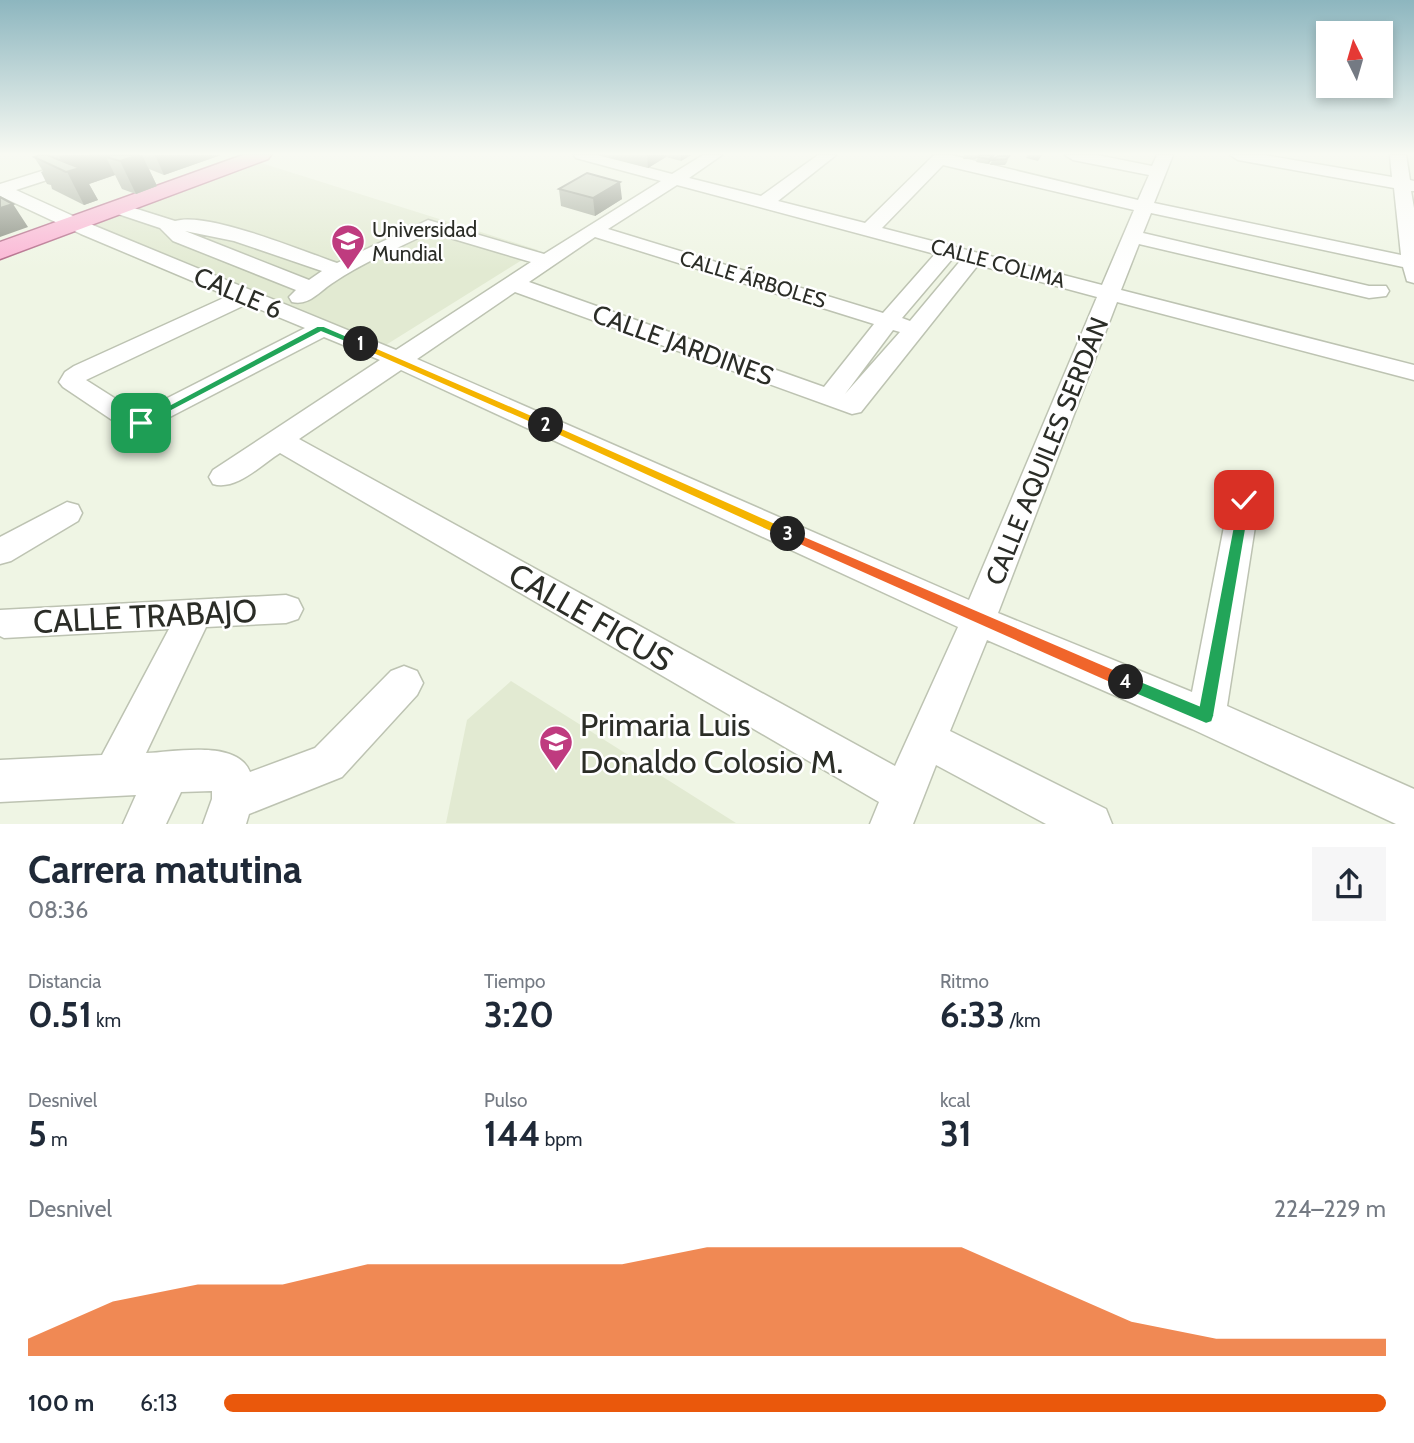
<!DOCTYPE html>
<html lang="es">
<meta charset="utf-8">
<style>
:root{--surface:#fff;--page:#f6f6f7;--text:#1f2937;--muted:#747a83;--accent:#ea580c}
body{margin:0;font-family:Cabin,sans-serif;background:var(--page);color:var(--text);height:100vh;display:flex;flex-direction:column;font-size:26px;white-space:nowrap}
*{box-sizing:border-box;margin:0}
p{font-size:23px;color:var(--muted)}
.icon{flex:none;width:38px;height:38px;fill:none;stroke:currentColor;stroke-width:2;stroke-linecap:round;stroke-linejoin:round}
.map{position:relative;height:824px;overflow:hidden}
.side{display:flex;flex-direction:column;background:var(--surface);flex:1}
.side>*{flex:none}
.needle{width:46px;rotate:355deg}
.fabs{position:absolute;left:1316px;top:21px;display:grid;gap:14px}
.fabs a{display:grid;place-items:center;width:77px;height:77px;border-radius:0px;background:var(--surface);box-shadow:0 4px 10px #0003;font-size:35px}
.pin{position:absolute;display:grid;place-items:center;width:60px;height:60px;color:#fff;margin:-30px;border-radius:14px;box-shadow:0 4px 10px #0006}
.km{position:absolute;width:35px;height:35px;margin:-18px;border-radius:50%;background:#222;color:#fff;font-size:19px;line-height:35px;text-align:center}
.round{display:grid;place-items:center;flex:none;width:74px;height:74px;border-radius:0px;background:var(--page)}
.overview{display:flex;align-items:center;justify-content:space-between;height:119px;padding:0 28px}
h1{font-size:38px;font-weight:700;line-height:52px}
.metrics{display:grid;grid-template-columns:repeat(3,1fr);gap:10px;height:119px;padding:7px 28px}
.metrics div{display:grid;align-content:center}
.metrics b{font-size:35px;font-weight:700}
.metrics small{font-size:19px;font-weight:400}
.metrics p{font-size:19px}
.chart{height:196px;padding:14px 28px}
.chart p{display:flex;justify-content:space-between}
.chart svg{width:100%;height:126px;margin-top:7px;fill:var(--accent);opacity:.7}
ul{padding:0 28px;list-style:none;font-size:23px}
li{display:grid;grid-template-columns:112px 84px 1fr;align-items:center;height:52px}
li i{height:18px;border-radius:9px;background:var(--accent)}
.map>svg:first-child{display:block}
.built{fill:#e2ead2}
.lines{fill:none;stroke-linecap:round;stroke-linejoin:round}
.minor-casing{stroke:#bdc3b2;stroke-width:3}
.major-casing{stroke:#b16485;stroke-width:3}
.minor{fill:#fff;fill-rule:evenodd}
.major{fill:#fbb3d4;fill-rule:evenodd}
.wall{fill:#a4aa9c}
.shaded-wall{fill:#868b7f}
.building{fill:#bfc6b5;stroke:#868b7f;stroke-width:2}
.split-1{fill:#22a559;stroke:#fff;stroke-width:2}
.split-2{fill:#f5b400;stroke:#fff;stroke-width:2}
.split-3{fill:#f5b400;stroke:#fff;stroke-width:2}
.split-4{fill:#f0652b;stroke:#fff;stroke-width:2}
.split-5{fill:#22a559;stroke:#fff;stroke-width:2}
.labels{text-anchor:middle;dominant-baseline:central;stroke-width:5;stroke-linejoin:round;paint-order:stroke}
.far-poi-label{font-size:21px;fill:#2b2d27;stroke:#fff;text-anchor:start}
.far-street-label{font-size:21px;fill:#2b2d27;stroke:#fff}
.street-label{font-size:26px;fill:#2b2d27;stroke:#fff}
.near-street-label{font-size:32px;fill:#2b2d27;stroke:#fff}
.near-poi-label{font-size:32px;fill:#2b2d27;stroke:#fff;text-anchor:start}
</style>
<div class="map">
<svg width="1414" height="824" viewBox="0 0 1414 824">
<rect width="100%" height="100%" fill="#eff5e4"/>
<path class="built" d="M258 162 538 250 381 348 85 226Z
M511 681 736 823H446L467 720Z"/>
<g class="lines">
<g class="minor-casing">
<path id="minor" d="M93 155H117L115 158 16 190 95 226 396 350 531 262 430 232C397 249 361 263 331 284 318 293 308 306 292 302L289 297 296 290 173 241 160 228 112 212 109 208 118 203 175 221C207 211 302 251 337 263L428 220 544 254 661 181 576 158 574 155H600L672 174 703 155H722L689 178 761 196 818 155H836L778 201 865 223 934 155H951L1138 200 1149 175 1073 160 1065 155H1097L1152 166 1157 155H1173L1154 203 1401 255 1394 188 1238 160 1230 155H1264L1392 177 1390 155H1406L1410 180 1414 181V191H1411L1414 208V283L1407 281 1403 267 1151 213 1143 233 1369 286H1386L1389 291 1386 296 1369 298 1139 244 1121 290 1414 365V380L1117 302 998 613 1192 692 1229 501 1233 493 1244 490 1255 493 1259 501 1227 706 1414 789V824H1396L1192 729 987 640 950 731 1106 809 1112 824H1046L936 765 913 824H870L879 802 280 453C261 465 236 491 213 484L209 477 213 470 380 360 324 337 141 432 124 428 63 387 59 382 65 372 74 366 228 296 81 234 0 196V184ZM943 165 1134 210 1102 285 882 228ZM677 185 935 254 883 313 608 229ZM185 231 234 241 322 271 309 280ZM595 237 874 324 824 387 529 282ZM953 258 961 260 910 321 902 318ZM978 265 1097 297 969 600 417 359 515 292 852 414 861 412ZM247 304 305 328 138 413 86 380ZM893 330 900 332 845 394ZM401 370 958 627 895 766 299 439Z
M67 502 78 505 82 513 78 521 11 561 0 564V537Z
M286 595 298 599 303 609 298 619 286 623 206 627 146 753C174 752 237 739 250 772L315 748 391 671 404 666 417 671 423 683 417 695 342 777 249 814 246 824H203L212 799V791L181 792 166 824H123L136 795 0 802V760L102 755 169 629 4 638 0 636V610Z"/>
</g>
<g class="major-casing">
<path id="major" d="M243 155H271L268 159 0 259V242Z"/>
</g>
<use href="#minor" class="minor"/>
<use href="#major" class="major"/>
</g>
<path class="wall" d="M51 155H221L164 175 149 169 157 186 136 194 122 189 115 175 89 184 98 200 84 205 52 189 51 185 47 184 41 172 43 171 34 157H52Z
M597 155H691L681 161 666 157 648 168Z
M964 155H995L992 159 1009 156 1007 162 1005 165H990L992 160 988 164 976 162 978 157 976 159H963Z
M1027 155H1042L1038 161 1026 158Z
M559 189 622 199 595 216 561 206Z"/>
<path class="shaded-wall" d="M63 155H142L157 186 136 194 120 161 106 157 115 175 89 184 98 200 84 205 59 156Z
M155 155H221L164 175Z
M647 155H666V157L648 168Z
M681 155H691L681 161Z
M993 155H995L994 157 988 164 989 159Z
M620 182 622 199 595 216 593 198Z
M13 204 28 227 0 237V208Z"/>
<path class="building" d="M40 155H47L80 168 66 172 34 157Z
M112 155H139L120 161 106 157Z
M979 155H993L989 159 978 157Z
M998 156H1009L1006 159 992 160Z
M587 173 620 182 593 198 559 189Z
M0 197 13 204 0 208Z"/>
<linearGradient id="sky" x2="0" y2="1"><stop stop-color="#8db6bf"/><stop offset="0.57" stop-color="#f8faf3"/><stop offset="1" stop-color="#f8faf3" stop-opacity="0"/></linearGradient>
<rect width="1414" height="270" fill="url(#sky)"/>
<path class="split-1" d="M317 326H324L366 344 357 347 321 332 145 425 141 427 135 423Z"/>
<path class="split-2" d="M361 341 550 423 552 425 550 428H542L357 347V342Z"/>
<path class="split-3" d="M546 421 793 531 795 534 793 538H784L542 428V423Z"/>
<path class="split-4" d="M788 529 1132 677 1134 682 1132 688 1126 690 1121 688 784 538V531Z"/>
<path class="split-5" d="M1244 496 1251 500 1214 716 1212 722 1206 724 1121 688 1118 682 1121 677 1126 675 1199 705 1238 500Z"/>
<defs>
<g id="university-pin" transform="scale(1.75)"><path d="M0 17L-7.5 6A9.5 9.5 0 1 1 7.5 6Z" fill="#bf3b7f" stroke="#fff"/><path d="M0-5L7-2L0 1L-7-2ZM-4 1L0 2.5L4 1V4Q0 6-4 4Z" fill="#fff"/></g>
<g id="school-pin" transform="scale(1.75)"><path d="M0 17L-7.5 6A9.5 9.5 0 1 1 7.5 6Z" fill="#bf3b7f" stroke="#fff"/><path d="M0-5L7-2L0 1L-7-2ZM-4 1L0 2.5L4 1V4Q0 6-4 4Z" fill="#fff"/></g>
</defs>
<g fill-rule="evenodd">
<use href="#university-pin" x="348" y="241"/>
<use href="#school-pin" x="556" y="742"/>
</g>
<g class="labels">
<g class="far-poi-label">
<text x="372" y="229">Universidad<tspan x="372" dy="24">Mundial</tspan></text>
</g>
<g class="far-street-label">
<text transform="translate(998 263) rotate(15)">CALLE COLIMA</text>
<text transform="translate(753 279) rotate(17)">CALLE ÁRBOLES</text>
</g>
<g class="street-label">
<text transform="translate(238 293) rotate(23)">CALLE 6</text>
<text transform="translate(683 345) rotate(20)">CALLE JARDINES</text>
<text transform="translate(1047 451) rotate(-68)">CALLE AQUILES SERDÁN</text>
</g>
<g class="near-street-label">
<text transform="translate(145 616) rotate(-3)">CALLE TRABAJO</text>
<text transform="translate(591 617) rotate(30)">CALLE FICUS</text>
</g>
<g class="near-poi-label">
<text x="580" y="724">Primaria Luis<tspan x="580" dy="37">Donaldo Colosio M.</tspan></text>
</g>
</g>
</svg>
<div class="fabs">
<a><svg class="needle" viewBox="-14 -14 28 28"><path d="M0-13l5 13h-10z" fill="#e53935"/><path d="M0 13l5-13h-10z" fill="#747a83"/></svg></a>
</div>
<div class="pin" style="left:141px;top:423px;background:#1e9e55"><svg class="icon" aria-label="arrive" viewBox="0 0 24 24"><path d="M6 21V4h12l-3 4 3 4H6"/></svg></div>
<div class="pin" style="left:1244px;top:500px;background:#d93025"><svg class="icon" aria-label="check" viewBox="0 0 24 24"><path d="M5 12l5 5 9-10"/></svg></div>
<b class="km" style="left:361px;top:344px">1</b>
<b class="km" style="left:546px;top:425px">2</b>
<b class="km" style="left:788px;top:534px">3</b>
<b class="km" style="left:1126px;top:682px">4</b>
</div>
<section class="side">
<div class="overview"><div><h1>Carrera matutina</h1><p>08:36</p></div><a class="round"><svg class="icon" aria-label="share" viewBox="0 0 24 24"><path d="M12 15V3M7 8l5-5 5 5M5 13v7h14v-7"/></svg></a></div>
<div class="metrics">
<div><p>Distancia</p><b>0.51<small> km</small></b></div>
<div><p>Tiempo</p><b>3:20</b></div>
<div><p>Ritmo</p><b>6:33<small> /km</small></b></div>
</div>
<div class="metrics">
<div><p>Desnivel</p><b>5<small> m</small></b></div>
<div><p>Pulso</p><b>144<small> bpm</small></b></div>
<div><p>kcal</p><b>31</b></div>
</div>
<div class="chart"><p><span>Desnivel</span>224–229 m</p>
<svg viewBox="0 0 160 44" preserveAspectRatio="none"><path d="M0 44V38L10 25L20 19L30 19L40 12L50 12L60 12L70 12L80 6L90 6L100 6L110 6L120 19L130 32L140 38L150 38L160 38V44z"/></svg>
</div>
<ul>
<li><b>100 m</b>6:13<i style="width:100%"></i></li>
</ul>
</section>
